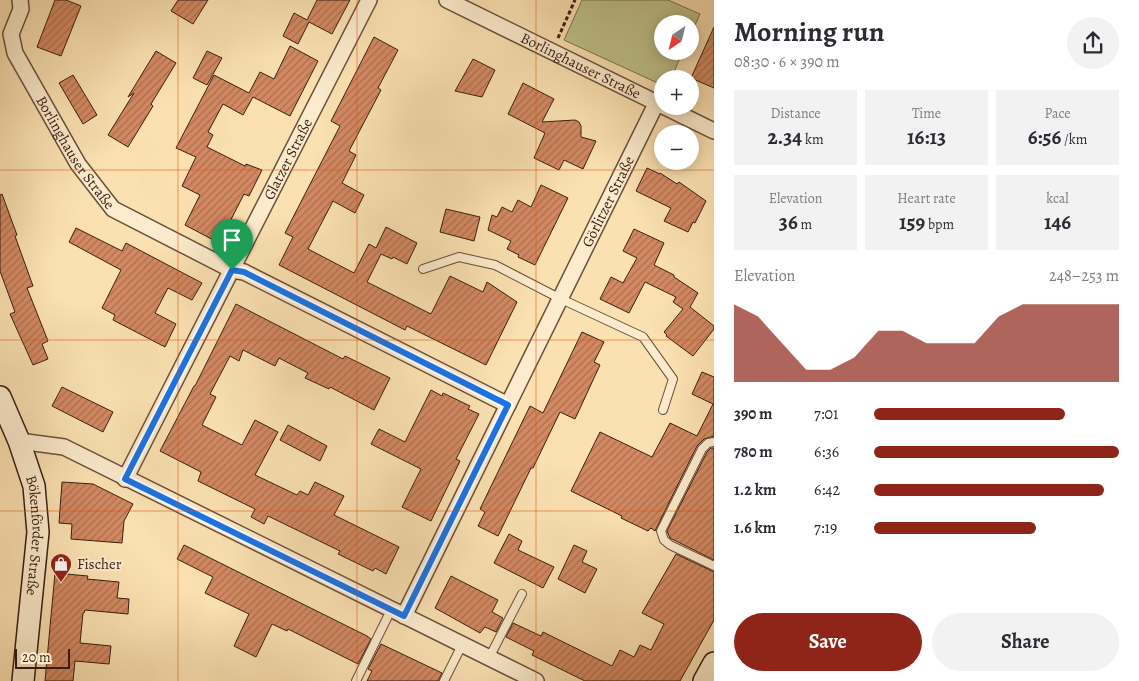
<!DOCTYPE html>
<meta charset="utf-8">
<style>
:root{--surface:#fff;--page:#f2f2f3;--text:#2b2b33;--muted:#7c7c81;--accent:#8f2418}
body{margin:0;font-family:Alegreya,serif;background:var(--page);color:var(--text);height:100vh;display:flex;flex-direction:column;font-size:19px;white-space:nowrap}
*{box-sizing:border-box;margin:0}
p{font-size:16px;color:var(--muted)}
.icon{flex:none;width:28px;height:28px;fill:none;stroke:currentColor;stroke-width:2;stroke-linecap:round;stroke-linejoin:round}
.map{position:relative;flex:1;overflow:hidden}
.side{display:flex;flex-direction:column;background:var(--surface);width:425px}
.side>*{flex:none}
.needle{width:32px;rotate:215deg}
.fabs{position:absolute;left:654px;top:15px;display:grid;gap:10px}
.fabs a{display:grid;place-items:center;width:45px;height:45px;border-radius:50%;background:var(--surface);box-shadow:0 2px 12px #0003;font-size:25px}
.scale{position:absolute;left:15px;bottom:12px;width:55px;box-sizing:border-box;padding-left:5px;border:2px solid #391d13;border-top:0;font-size:14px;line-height:18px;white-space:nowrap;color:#391d13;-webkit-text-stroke:4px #fceccd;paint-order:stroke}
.pin{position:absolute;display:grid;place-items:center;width:42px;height:42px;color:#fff;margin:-51px -21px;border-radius:50% 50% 50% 0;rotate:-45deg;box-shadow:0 0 5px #0007}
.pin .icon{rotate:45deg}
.round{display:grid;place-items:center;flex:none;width:52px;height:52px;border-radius:26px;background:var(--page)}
.summary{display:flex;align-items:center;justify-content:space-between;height:85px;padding:0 20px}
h1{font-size:28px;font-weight:700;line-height:38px}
.figures{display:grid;grid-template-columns:repeat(3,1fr);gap:8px;height:85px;padding:5px 20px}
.figures div{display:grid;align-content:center;border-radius:0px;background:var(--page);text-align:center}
.figures b{font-size:21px;font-weight:700}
.figures small{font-size:14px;font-weight:400}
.figures p{font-size:14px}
.chart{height:140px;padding:10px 20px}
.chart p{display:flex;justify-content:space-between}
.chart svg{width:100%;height:90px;margin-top:5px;fill:var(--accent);opacity:.7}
.cta{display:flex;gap:10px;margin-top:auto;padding:10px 20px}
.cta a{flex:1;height:58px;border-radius:30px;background:var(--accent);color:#fff;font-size:20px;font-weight:700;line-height:58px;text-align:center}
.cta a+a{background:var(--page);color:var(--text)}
ul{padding:0 20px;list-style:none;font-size:16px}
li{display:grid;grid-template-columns:80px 60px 1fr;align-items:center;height:38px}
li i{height:12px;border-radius:6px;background:var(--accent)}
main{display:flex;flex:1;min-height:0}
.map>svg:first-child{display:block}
.green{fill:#bfc28c;stroke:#7c7050}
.building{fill:url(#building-hatch);stroke:#391d13}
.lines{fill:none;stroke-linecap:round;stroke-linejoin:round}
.lane-casing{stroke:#6a4e3b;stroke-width:10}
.street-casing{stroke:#6a4e3b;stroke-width:18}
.secondary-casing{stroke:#391d13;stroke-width:24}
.path{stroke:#391d13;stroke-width:3;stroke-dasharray:4 2.5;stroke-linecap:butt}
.lane{stroke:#fceccd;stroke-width:8}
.street{stroke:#fceccd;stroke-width:15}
.secondary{stroke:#fceccd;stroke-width:21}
.route-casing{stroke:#fff;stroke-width:10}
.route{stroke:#1a73e8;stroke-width:6}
.grid{fill:none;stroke:#df560c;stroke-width:1;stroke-opacity:0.55}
.labels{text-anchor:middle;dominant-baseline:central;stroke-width:4;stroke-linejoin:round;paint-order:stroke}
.street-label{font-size:15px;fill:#391d13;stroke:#fceccd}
.poi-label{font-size:15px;fill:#391d13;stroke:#fceccd;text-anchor:start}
</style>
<main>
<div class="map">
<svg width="714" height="681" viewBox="0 0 714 681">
<defs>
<pattern id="building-hatch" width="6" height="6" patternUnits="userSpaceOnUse" patternTransform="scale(1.25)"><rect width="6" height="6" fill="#d38962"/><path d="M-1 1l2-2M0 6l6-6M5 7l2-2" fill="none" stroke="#ac6f50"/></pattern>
</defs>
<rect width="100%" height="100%" fill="#fbe1b2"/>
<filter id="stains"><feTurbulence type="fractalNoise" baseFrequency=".004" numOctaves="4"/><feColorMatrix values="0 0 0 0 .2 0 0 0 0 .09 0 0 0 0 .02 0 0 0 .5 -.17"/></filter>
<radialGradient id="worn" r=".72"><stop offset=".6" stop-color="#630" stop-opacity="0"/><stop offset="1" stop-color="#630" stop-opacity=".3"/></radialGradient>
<path class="green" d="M582 0H668L700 14 690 36V24H662V51H683L671 79H662V85L564 40Z"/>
<path class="building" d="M55 0H66L81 6 61 56 37 47Z
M178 0H208L193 24 171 11Z
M317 0H350L332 34 309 22 298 44 283 36 294 13 307 20Z
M714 27V88L691 78Z
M374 37 398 50 378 88 381 90 349 151 356 155 342 183 364 195 355 213 333 201 308 249 354 273 369 244 376 248 386 227 417 243 407 264 393 257 392 259 381 254 367 282 431 314 450 276 483 292 487 282 517 302 486 365 407 326 405 330 279 265 293 237 285 233 340 126 331 121Z
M290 46 318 61 290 116 253 97 243 115 223 104 208 132 213 135 207 147 245 166 246 164 262 170 249 196 244 194 219 243 185 225 200 195 182 186 196 157 176 148 214 75 249 93 260 72 274 79Z
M156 51 176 63 151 104 153 106 128 147 108 135 134 93 128 97Z
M207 51 222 58 207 85 193 78Z
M473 59 495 70 482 97 455 91Z
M73 75 97 115 83 124 59 83Z
M523 83 554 99 542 122 575 120 579 122 581 126V137L596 141 583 169 564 160 559 170 534 158 545 133 508 114Z
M647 168 660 174V173L677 184 679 182 706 201 695 223 693 222 688 232 664 221 671 208 636 191Z
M541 185 568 198 535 265 518 257 519 255 507 249 511 241 488 230 492 215 497 217 502 207 512 212 518 200 531 207Z
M2 194 17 235 15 236 33 286 27 288 48 341 42 344 48 359 33 365 10 314 15 312 0 271V195Z
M446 209 480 217 474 241 440 232Z
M76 228 122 251 126 243 202 283 192 300 168 288 155 313 176 324 165 347 113 320 115 315 102 308 121 270 69 242Z
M634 229 664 243 654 265 674 275V277L698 293 690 307 714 326V329L693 356 666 336 667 335 664 332 683 309 673 302 676 297 645 282 629 313 600 299 611 277 623 283 637 258 623 251Z
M236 304 343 359 345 356 390 378 374 410 330 387 329 389 305 378 308 373 279 358 275 366 243 350 239 361 230 356 210 394 216 397 202 425 242 445 255 420 278 432 255 475 297 495 300 491 308 495 315 482 344 496 334 515 399 547 386 574 375 568 373 571 338 554 340 551 268 516 264 524 251 517 255 509 198 481 201 472 160 451 194 386H195Z
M582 332 604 342 594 362 600 365 575 419 560 412 533 468H531L498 536 478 526 485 512 480 509 530 406 543 413Z
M702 372 714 377V436L704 439 697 446 655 531 651 528 648 531 621 518 622 516 571 491 600 432 652 457 670 423 697 436 713 404 692 394Z
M62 387 113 412 103 432 52 406Z
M431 390 442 396 443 393 470 406 468 409 479 414 456 459 460 461 431 521 402 507 421 469 371 444 379 429 405 442Z
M288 425 327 446 320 461 280 440Z
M711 448H714V560L670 538 667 531 707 452Z
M62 482 93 484 133 504 124 521 122 543 71 539 72 524 59 523Z
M509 534 522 541 518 550 554 567 543 588 494 563Z
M184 545 367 636 371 639 358 664 288 629 287 631 272 624 256 657 234 646 249 614 205 593 213 577 177 559Z
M574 545 587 551 582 562 597 569 585 593 558 579Z
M676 554 714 572V620L680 681H585L532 655 534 651 506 637 513 623 541 636 543 632 612 666 620 650 634 657 640 645 651 650 664 624 642 613Z
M55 573 88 576 87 579 119 582 117 598 129 599 128 614 85 610 84 613H83L80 643 111 646 109 664 75 661 73 681H45Z
M451 576 498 600 492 612 503 618 496 632 485 627 480 633 435 608Z
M381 644 442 673 438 681H367L372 671 368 669Z"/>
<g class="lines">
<g class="lane-casing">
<path id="lane" d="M423 269 459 257 495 265 559 298 643 337 673 379 663 410
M714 442 708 443 702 449 661 531 664 540 670 545 714 566
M489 658 522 594
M356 681 391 610
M444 681 462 645"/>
</g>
<g class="street-casing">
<g id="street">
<path id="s1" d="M20 0 21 9 11 34 15 53 78 164 113 209 232 270 244 272 508 405"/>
<path id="s2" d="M447 0 714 131"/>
<path d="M19 441 64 447 536 681"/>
<path id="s3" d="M125 479 369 0"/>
<path id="s4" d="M404 616 656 104"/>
</g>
</g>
<g class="secondary-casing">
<g id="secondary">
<path id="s5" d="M0 397 19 441 34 486 38 532 23 681"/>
<path d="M704 681 714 663"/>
</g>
</g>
<path class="path" d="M558 38 575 0"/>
<use href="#lane" class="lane"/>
<use href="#street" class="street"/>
<use href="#secondary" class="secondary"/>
</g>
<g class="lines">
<g class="route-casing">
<path id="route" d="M232 270 244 272 508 405 404 616 125 479Z"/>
</g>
<use href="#route" class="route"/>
</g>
<path class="grid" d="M178 0V681M357 0V681M536 0V681M0 170H714M0 340H714M0 511H714"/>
<defs>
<g id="shop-pin" transform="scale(1.125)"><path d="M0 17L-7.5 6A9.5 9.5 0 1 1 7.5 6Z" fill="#8f2418" stroke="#fceccd"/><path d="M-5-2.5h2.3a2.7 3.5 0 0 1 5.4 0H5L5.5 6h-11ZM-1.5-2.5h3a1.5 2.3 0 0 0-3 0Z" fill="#fff"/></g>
</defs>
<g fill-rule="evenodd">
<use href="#shop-pin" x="61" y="564"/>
</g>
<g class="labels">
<g class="street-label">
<text stroke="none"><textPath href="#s2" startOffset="149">Borlinghauser Straße</textPath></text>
<text stroke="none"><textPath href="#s1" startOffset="172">Borlinghauser Straße</textPath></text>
<text stroke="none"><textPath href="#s3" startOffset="359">Glatzer Straße</textPath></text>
<text stroke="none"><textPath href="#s4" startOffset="462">Görlitzer Straße</textPath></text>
<text stroke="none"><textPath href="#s5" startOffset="145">Bökenförder Straße</textPath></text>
</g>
<g class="poi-label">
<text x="77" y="564">Fischer</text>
</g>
</g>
<rect width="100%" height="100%" filter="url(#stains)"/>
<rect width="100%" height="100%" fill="url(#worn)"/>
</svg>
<div class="fabs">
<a><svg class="needle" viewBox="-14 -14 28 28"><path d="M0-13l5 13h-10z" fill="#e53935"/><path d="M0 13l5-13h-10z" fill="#7c7c81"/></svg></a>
<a>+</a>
<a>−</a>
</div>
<div class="scale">20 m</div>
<div class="pin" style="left:232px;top:270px;background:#1e9e55"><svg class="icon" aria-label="arrive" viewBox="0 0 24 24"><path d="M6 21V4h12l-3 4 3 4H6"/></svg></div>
</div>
<section class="side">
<div class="summary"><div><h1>Morning run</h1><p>08:30 · 6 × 390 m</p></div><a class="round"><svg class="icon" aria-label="share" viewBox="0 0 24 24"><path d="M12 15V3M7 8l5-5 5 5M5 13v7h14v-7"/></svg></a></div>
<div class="figures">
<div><p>Distance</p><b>2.34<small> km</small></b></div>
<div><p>Time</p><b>16:13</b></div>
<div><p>Pace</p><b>6:56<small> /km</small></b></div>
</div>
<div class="figures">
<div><p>Elevation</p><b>36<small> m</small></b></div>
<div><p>Heart rate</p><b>159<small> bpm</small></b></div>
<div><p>kcal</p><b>146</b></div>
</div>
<div class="chart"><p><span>Elevation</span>248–253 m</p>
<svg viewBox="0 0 160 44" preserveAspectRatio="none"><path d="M0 44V6L10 12L20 25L30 38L40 38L50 32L60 19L70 19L80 25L90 25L100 25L110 12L120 6L130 6L140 6L150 6L160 6V44z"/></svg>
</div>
<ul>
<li><b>390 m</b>7:01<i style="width:78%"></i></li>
<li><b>780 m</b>6:36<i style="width:100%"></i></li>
<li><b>1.2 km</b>6:42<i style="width:94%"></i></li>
<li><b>1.6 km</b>7:19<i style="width:66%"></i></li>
</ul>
<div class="cta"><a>Save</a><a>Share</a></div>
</section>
</main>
